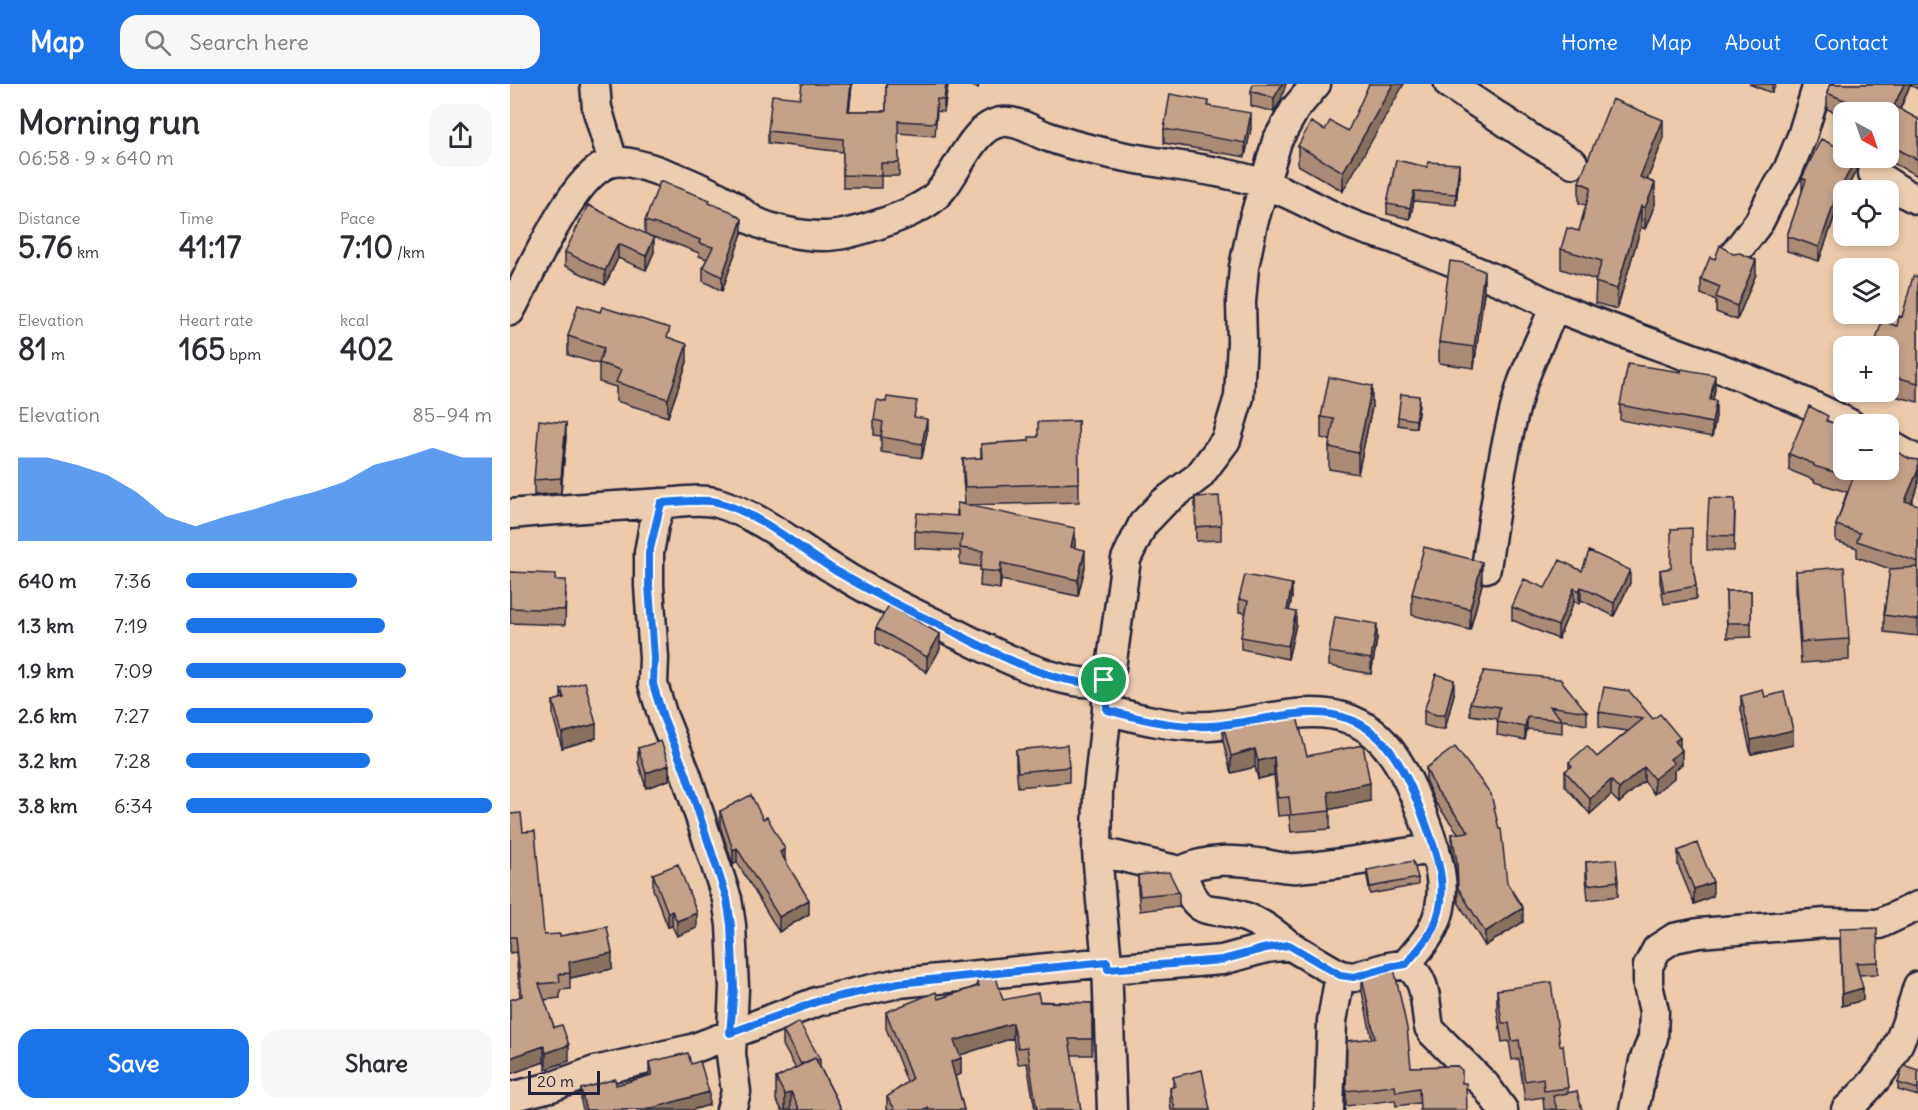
<!DOCTYPE html>
<meta charset="utf-8">
<style>
:root{--surface:#fff;--page:#f7f7f7;--text:#2b2b33;--muted:#7c7c81;--accent:#1a73e8}
body{margin:0;font-family:Delius,sans-serif;background:var(--page);color:var(--text);height:100vh;display:flex;flex-direction:column;font-size:22px;white-space:nowrap}
*{box-sizing:border-box;margin:0}
p{font-size:20px;color:var(--muted)}
.icon{flex:none;width:33px;height:33px;fill:none;stroke:currentColor;stroke-width:2;stroke-linecap:round;stroke-linejoin:round}
.map{position:relative;flex:1;overflow:hidden}
.details{display:flex;flex-direction:column;background:var(--surface);width:510px}
.details>*{flex:none}
.needle{width:39px;rotate:140deg}
.controls{position:absolute;left:1323px;top:18px;display:grid;gap:12px}
.controls a{display:grid;place-items:center;width:66px;height:66px;border-radius:12px;background:var(--surface);box-shadow:0 3px 9px #0003;font-size:30px}
.scale{position:absolute;left:18px;bottom:15px;width:72px;box-sizing:border-box;padding-left:6px;border:3px solid #22223b;border-top:0;font-size:16px;line-height:21px;white-space:nowrap;color:#22223b;-webkit-text-stroke:4px #ebceb2;paint-order:stroke}
.pin{position:absolute;display:grid;place-items:center;width:51px;height:51px;color:#fff;margin:-26px;border:3px solid #fff;border-radius:50%;box-shadow:0 2px 6px #0007}
.round{display:grid;place-items:center;flex:none;width:63px;height:63px;border-radius:18px;background:var(--page)}
.overview{display:flex;align-items:center;justify-content:space-between;height:102px;padding:0 18px}
h1{font-size:33px;font-weight:700;line-height:45px}
.metrics{display:grid;grid-template-columns:repeat(3,1fr);gap:9px;height:102px;padding:6px 18px}
.metrics div{display:grid;align-content:center}
.metrics b{font-size:30px;font-weight:700}
.metrics small{font-size:16px;font-weight:400}
.metrics p{font-size:16px}
.chart{height:168px;padding:12px 18px}
.chart p{display:flex;justify-content:space-between}
.chart svg{width:100%;height:108px;margin-top:6px;fill:var(--accent);opacity:.7}
.primary-button{display:flex;gap:12px;margin-top:auto;padding:12px 18px}
.primary-button a{flex:1;height:69px;border-radius:18px;background:var(--accent);color:#fff;font-size:24px;font-weight:700;line-height:69px;text-align:center}
.primary-button a+a{background:var(--page);color:var(--text)}
ul{padding:0 18px;list-style:none;font-size:20px}
li{display:grid;grid-template-columns:96px 72px 1fr;align-items:center;height:45px}
li i{height:15px;border-radius:8px;background:var(--accent)}
header{display:flex;align-items:center;gap:36px;box-sizing:border-box;height:84px;padding:0 30px;background:var(--accent);color:#fff}
header strong{font-size:28px}
nav{display:flex;gap:33px;margin-inline-start:auto;font-size:21px}
.search{width:420px;height:54px;background:var(--page);display:flex;align-items:center;gap:15px;box-sizing:border-box;padding:0 21px;border-radius:18px;color:var(--muted);font-size:22px}
main{display:flex;flex:1;min-height:0}
.map>svg:first-child{display:block}
.lines{fill:none;stroke-linecap:round;stroke-linejoin:round}
.minor-casing{stroke:#22223b;stroke-width:33}
.minor{stroke:#ebceb2;stroke-width:28}
.wall{fill:#a98a76;stroke:#22223b;stroke-width:1.5}
.shaded-wall{fill:#897160;stroke:#22223b;stroke-width:1.5}
.building{fill:#c4a189;stroke:#22223b;stroke-width:1.5}
.route-casing{stroke:#fff;stroke-width:12}
.route{stroke:#1a73e8;stroke-width:8}
</style>
<header>
<strong>Map</strong>
<div class="search"><svg class="icon" aria-label="search" viewBox="0 0 24 24"><circle cx="10" cy="10" r="6"/><path d="M15 15l6 6"/></svg>Search here</div>
<nav><a>Home</a><a>Map</a><a>About</a><a>Contact</a></nav>
</header>
<main>
<section class="details">
<div class="overview"><div><h1>Morning run</h1><p>06:58 · 9 × 640 m</p></div><a class="round"><svg class="icon" aria-label="share" viewBox="0 0 24 24"><path d="M12 15V3M7 8l5-5 5 5M5 13v7h14v-7"/></svg></a></div>
<div class="metrics">
<div><p>Distance</p><b>5.76<small> km</small></b></div>
<div><p>Time</p><b>41:17</b></div>
<div><p>Pace</p><b>7:10<small> /km</small></b></div>
</div>
<div class="metrics">
<div><p>Elevation</p><b>81<small> m</small></b></div>
<div><p>Heart rate</p><b>165<small> bpm</small></b></div>
<div><p>kcal</p><b>402</b></div>
</div>
<div class="chart"><p><span>Elevation</span>85–94 m</p>
<svg viewBox="0 0 160 44" preserveAspectRatio="none"><path d="M0 44V10L10 10L20 13L30 17L40 24L50 34L60 38L70 34L80 31L90 27L100 24L110 20L120 13L130 10L140 6L150 10L160 10V44z"/></svg>
</div>
<ul>
<li><b>640 m</b>7:36<i style="width:56%"></i></li>
<li><b>1.3 km</b>7:19<i style="width:65%"></i></li>
<li><b>1.9 km</b>7:09<i style="width:72%"></i></li>
<li><b>2.6 km</b>7:27<i style="width:61%"></i></li>
<li><b>3.2 km</b>7:28<i style="width:60%"></i></li>
<li><b>3.8 km</b>6:34<i style="width:100%"></i></li>
</ul>
<div class="primary-button"><a>Save</a><a>Share</a></div>
</section>
<div class="map">
<svg width="1408" height="1026" viewBox="0 0 1408 1026">
<rect width="100%" height="100%" fill="#eccaab"/>
<filter id="ink" filterUnits="userSpaceOnUse"><feTurbulence type="fractalNoise" baseFrequency=".0167" numOctaves="2"/><feDisplacementMap in="SourceGraphic" scale="12" xChannelSelector="R" yChannelSelector="G"/><feConvolveMatrix kernelMatrix="1 2 1 2 8 2 1 2 1" color-interpolation-filters="sRGB"/></filter>
<g filter="url(#ink)">
<g class="lines">
<g class="minor-casing">
<path id="minor" d="M85 0 87 24 103 78
M939 0 1026 58 1063 79
M1363 89 1394 109 1408 116
M1226 168 1249 138 1259 118 1278 86 1292 52 1308 0
M0 227C20 192 64 84 104 78 128 74 197 106 219 119 228 125 235 132 244 137 262 146 292 152 312 152 339 153 399 132 421 116 446 98 459 42 492 38 507 36 523 47 536 52 552 58 570 63 588 67 643 81 700 82 754 100 784 110 810 127 838 139 855 147 873 150 890 157 928 171 966 187 1004 203 1018 209 1032 217 1046 223 1144 263 1246 292 1340 340
M1378 360 1408 377
M151 419 144 441 139 469V502L144 574 143 600 153 633 176 690 217 815 221 841 224 904 221 970 226 1008 221 1026
M0 430C51 425 102 422 154 419 171 418 191 414 208 419 251 432 287 463 325 486 361 509 399 527 437 545 473 563 556 609 594 596L601 584 616 475 633 440 653 419 689 392 716 356 729 313 732 258 731 218 734 183 743 139 767 57 785 25 806 0
M976 484C985 423 993 363 1011 303 1020 276 1034 249 1045 222
M597 609V626L588 706 587 767 591 817 597 878 602 1026
M597 626C630 635 666 644 700 642 729 640 758 633 786 630 868 621 892 676 917 743 929 776 940 810 923 844 917 857 905 869 896 880
M587 767 666 786C678 794 678 813 689 821 697 828 712 826 721 829 745 834 761 846 779 861
M669 788C698 773 724 776 755 780 765 782 777 785 787 784 834 781 879 770 925 765
M598 885 712 876 756 864 779 861 830 891 844 893 878 883 896 880C919 897 914 918 919 943L922 948 975 1001 993 1026
M0 1013 41 1003 85 987 182 965 309 917 389 899 597 878
M819 1026 822 937 830 891
M1124 1026 1134 977 1143 954 1144 927 1138 901V882L1147 865 1164 854 1189 849 1316 839 1369 840 1408 822
M1336 1026C1352 1011 1371 992 1382 972 1394 951 1401 926 1408 902"/>
</g>
<use href="#minor" class="minor"/>
</g>
<path class="wall" d="M342 0 339 27H376V0H438L434 28 427 27 425 52 388 49 389 92H371V104H333V68L258 59V47L290 14Z
M457 0H469L468 4Z
M1239 0H1266L1262 9Z
M1320 0H1408V5L1400 1 1390 26 1408 35V92L1373 74H1378V28H1334V32L1317 25V9Z
M741 7 771 16 764 28 741 22Z
M699 22 741 44 735 73 654 59V45Z
M815 46 838 47 833 107 788 81V62Z
M1153 56 1137 96 1145 120 1135 145 1131 143 1107 225 1085 219 1086 196 1051 185V165L1069 147 1076 121 1069 119V98Z
M1346 74V87L1336 106H1334L1309 177 1277 167V152L1292 108V94Z
M886 76 949 91 946 121 904 117 900 135 877 130V120Z
M200 120 232 149 212 207 193 197V183L197 175 189 172V169L166 160 140 152 144 168 136 186 108 174 95 201 55 182V168L135 150V137Z
M1246 190 1227 236 1206 228V216L1191 210V195Z
M1408 193V318L1377 310V308H1378V262L1387 242 1392 233Z
M974 208 964 284 929 279V258Z
M58 252 160 254 177 278 158 333 106 317V303L89 298V280L58 271Z
M1205 305 1203 316 1206 332 1202 353 1110 336V321Z
M909 320 906 344 888 341V333Z
M862 323 848 390 819 385V363L820 356 811 354V333Z
M406 334 417 349 412 374 371 368V352L364 351V336Z
M568 337 569 418 458 421 565 461 564 464 575 483 568 512 491 496 490 505 470 502 471 483 450 480V467L405 464V447L447 432V419L455 420 453 394V375L471 374V360L519 357Z
M1318 337 1400 375 1408 376V402L1401 419 1408 421V552L1374 548V531L1380 485 1347 473V464L1326 457V441L1337 408 1304 398V396L1279 386V370Z
M56 353 51 409 24 411V396Z
M685 413 711 441V456L686 457Z
M1225 430 1224 467 1197 466V451Z
M1182 476 1186 502V515L1154 520 1150 498V486L1161 484Z
M1072 487 1120 499 1104 532 1071 516 1069 520 1064 517 1048 555 1002 536V523L1035 504Z
M1286 487 1339 555V576L1291 579 1286 508Z
M0 488 45 496 56 511 55 541 0 539Z
M972 500 960 546 902 531V510Z
M1216 507H1241V553L1217 554Z
M782 513 779 526 786 540 778 575 731 565V553L736 529 729 528V515Z
M366 544 430 565 417 588 366 559Z
M867 555 861 590 819 582V568Z
M974 587 1077 628V641L1052 636V649L1017 645 1015 656 987 651 988 635 960 631V619Z
M51 605 86 654 52 664 43 632V617L51 615Z
M944 610 935 645H927L914 641V627Z
M1231 612 1255 613 1283 661 1241 670 1231 626Z
M1089 628 1143 635 1170 663 1172 680 1164 687V694L1144 710 1134 697 1109 719 1101 711 1080 730 1055 702V687L1059 685V678L1087 673 1118 647 1089 643Z
M755 636 797 672 860 717 820 725V745L781 748 779 731 768 732 764 691 748 695 745 683 721 689 713 657V640Z
M128 664 159 696 136 704 128 678Z
M506 666 559 683V698L508 703 506 681Z
M916 684 997 799 1013 838 975 862 948 818 947 792 942 764V750H949L925 718 916 698Z
M210 727 253 735 275 776 299 830 269 848 227 778 223 781 210 742Z
M0 730 13 748 34 851 50 852 102 885 60 894V905L50 906V914L34 916 44 943 59 977 36 985 34 978 0 990V916L10 913 6 868 0 869Z
M1168 767 1203 812 1184 820 1168 781Z
M1076 778 1108 797V812L1078 816 1076 793Z
M857 786 908 794V801L860 810 857 793Z
M143 790 187 844 167 852 162 842 158 843 143 805Z
M628 791 669 808V822L630 827 628 806Z
M1330 857 1368 878V890L1349 891 1353 916 1332 922Z
M852 893 901 983 947 982 909 1019 886 1022 885 1016 836 1022V1007L862 955 852 908Z
M467 895 493 916 582 919V971H561L571 1026H525L517 979 508 980 503 954 450 971 451 990 445 992 454 1026H377V1013L397 998 376 944V928L428 915 467 902Z
M987 906 1050 962 1058 1004V1009L1072 1026H1043V1025L1034 1026 1033 1013 1015 1016 1009 975 1002 976 999 957 992 958 987 925Z
M273 947 310 983 332 1026H272L266 1016V994L286 985 273 961Z
M139 978 181 980 199 1021 182 1026H73L71 1018V1005L106 1001 139 992Z
M1408 986V1012L1388 1006V999Z
M663 993 700 1026H661L660 1018V1004L663 1003Z"/>
<path class="shaded-wall" d="M341 0H342L338 39V27Z
M436 0H438L434 28V16Z
M772 0H776L771 16 764 28V14Z
M883 0H894L833 107V88Z
M1262 0H1266L1262 9Z
M1394 0H1400V1L1384 39V22Z
M741 29V44L735 73V59Z
M1153 36V56L1130 114V93Z
M1346 74V87L1336 106H1334V112L1326 128 1309 177V163L1326 113Z
M949 80V91L946 121V110Z
M1145 99V120L1135 145V124Z
M904 107V117L900 135V124Z
M1131 122V143L1107 225V205Z
M232 135V149L212 207V193Z
M144 154V168L136 186V172Z
M108 160V174L95 201V187Z
M1246 176V190L1227 236V222Z
M974 187V208L964 284V263Z
M177 260V278L158 333V315Z
M1205 291V305L1200 330V316Z
M862 302V323L848 390V369Z
M909 312V320L906 344V336Z
M1206 317V332L1202 353V339Z
M417 335V349L412 374V360Z
M56 339V353L51 409V394Z
M1408 386V402L1395 434V417Z
M565 444V461L561 480V463Z
M575 466V483L568 512V496Z
M972 478V500L960 546V525Z
M491 479V496L490 505V488Z
M1120 486V499L1104 532V519Z
M782 500V513L777 538V526Z
M1071 503V516L1069 520V507Z
M1064 504V517L1048 555V542Z
M786 528V540L778 575V562Z
M867 540V555L861 590V575Z
M430 550V565L417 588V573Z
M944 596V610L935 645V631Z
M1017 633V645L1015 656V643Z
M86 640V654L52 664V649Z
M1283 646V661L1241 670V656Z
M1170 654V668L1172 666V680L1164 687V694L1144 710V695L1160 675 1165 657Z
M745 665V683L721 689V672Z
M764 673V691L748 695V677Z
M159 681V696L136 704V689Z
M1134 683V697L1109 719V705Z
M1101 696V711L1080 730V715Z
M860 699V717L818 726V708Z
M227 764V778L223 781V766Z
M275 765V780L270 768Z
M1203 798V812L1184 820V805Z
M299 816V830L269 848V833Z
M1013 824V838L975 862V848Z
M162 827V842L158 843V829Z
M187 829V844L167 852V837Z
M102 869V885L60 894 59 878Z
M1353 904V916L1332 922V910Z
M503 939V954L444 973V957Z
M59 961V977L36 985V969Z
M34 962V978L0 990V974Z
M451 974V990L441 994V978Z
M310 975V989L291 995V980Z
M199 1008V1021L182 1026H135Z
M281 1008V1026H275V1011Z"/>
<path class="building" d="M292 0H341L338 27H376V0H436L434 16 427 15 425 39 388 37 389 79H371V92L333 91V55L258 47 262 11 290 14Z
M743 0H772L764 14 741 7Z
M859 0H883L833 88 788 62 801 38 815 46 820 37 838 47Z
M1320 0H1394L1384 22 1408 35V76L1378 60V28H1358L1359 26 1317 9Z
M660 10 699 17 698 22 741 29 735 59 654 45Z
M1102 15 1153 36 1130 93 1145 99 1135 124 1131 122 1107 205 1085 198 1092 177 1051 165 1057 144 1069 147 1081 103 1069 98Z
M1311 55 1334 66V74H1346L1326 113 1309 163 1277 152 1296 96 1292 94Z
M886 76 917 83 918 78 949 80 946 110 904 107 900 124 877 120Z
M150 97 200 116 199 119 220 127 232 135 212 193 193 183 203 163 189 159 190 156 166 146 135 137Z
M78 121 144 154 136 172 108 160 95 187 55 168Z
M1210 161 1223 170 1230 169 1246 176 1227 222 1206 213 1210 203 1191 195 1200 173 1205 175Z
M940 177 954 179 974 187 964 263 929 258Z
M1403 192 1408 193V299L1378 291 1380 280 1378 279V262H1364L1372 237 1387 242 1389 232 1392 233Z
M68 221 90 228 92 223 160 244 157 253 177 260 158 315 106 298 111 286 89 279 94 264 58 252Z
M1118 280 1171 288 1172 285 1205 291 1200 316 1206 317 1202 339 1110 321Z
M819 293 862 302 848 369 819 363 824 335 811 333Z
M891 310 909 312 906 336 888 333Z
M377 313 407 317 404 333 417 335 412 360 371 353 373 338 364 336 367 316 376 318Z
M1299 322 1318 332 1316 337 1334 342V386H1378V363L1400 375 1408 376V386L1395 417 1408 421V478L1347 457 1350 449 1326 441 1343 394 1304 382V380L1279 370Z
M29 336 56 339 51 394 24 396Z
M568 337 569 399 455 403 453 375 472 374 471 360 519 357V353H528V338Z
M709 412 711 441 686 443 685 413Z
M1199 414 1225 415 1224 452 1197 451Z
M447 419 565 444 561 463 575 466 568 496 491 479 490 488 470 486 473 467 450 464 452 451 405 447 407 429 448 432Z
M1182 444V476L1186 502 1154 508 1150 486 1161 484V445Z
M914 463 972 478 960 525 902 510Z
M1079 467 1120 486 1104 519 1071 503 1069 507 1064 504 1048 542 1002 523 1014 495 1035 504 1050 476 1072 487Z
M1334 483 1339 555 1291 558 1286 487Z
M1408 483V536L1374 531 1380 485Z
M0 488 46 490 45 496H56L55 526 0 524Z
M735 491 782 500 777 526 786 528 778 562 731 553 738 517 729 515Z
M1216 507H1241V539H1217Z
M379 521 430 550 417 573 366 544Z
M825 533 867 540 861 575 819 568Z
M974 587 1050 595 1077 628 1039 622 1052 636 1017 633 1015 643 987 638 990 623 960 619Z
M926 590 944 596 935 631H927L914 627Z
M75 598 86 640 52 649 43 617 54 614 51 605Z
M1094 603 1119 607 1143 635 1150 630 1170 654 1165 657 1172 666 1160 675 1164 679 1144 695 1134 683 1109 705 1101 696 1080 715 1055 687 1062 682 1059 678 1077 662 1087 673 1133 635 1089 628Z
M1253 606 1255 613 1274 608 1283 646 1241 656 1231 612Z
M786 629 797 672 853 661 860 699 818 708 820 727 781 731 779 713 768 714 764 673 748 677 745 665 721 672 713 640 754 634 755 636Z
M151 657 159 681 136 689 128 664Z
M557 661 559 683 508 688 506 666Z
M945 663 981 710 989 745H991L997 799 1013 824 975 848 948 804 947 778 942 750 959 748 925 704 916 684Z
M241 711 253 735 257 733 275 765 270 768 299 816 269 833 227 764 223 766 210 727Z
M11 729 13 748 25 747 34 851 50 850V852L97 843 102 869 59 878 60 889 49 890 50 898 29 900 44 943 52 941 59 961 36 969 34 962 0 974V916L12 912 6 853H0V730Z
M1187 759 1203 798 1184 805 1168 767Z
M1106 775 1108 797 1078 801 1076 778Z
M903 777 908 794 860 803 857 786Z
M168 780 187 829 167 837 162 827 158 829 143 790Z
M659 788 669 808 630 812 628 791Z
M1367 844 1368 878 1346 879 1353 904 1332 910 1330 845Z
M884 884 897 944 901 983 947 982 952 986V999H956L957 1026H910L909 1004 886 1008 885 1002 836 1007 837 957 865 954 852 893Z
M485 890 493 916 528 909 530 918 582 919V955H559L571 1026H527L517 963 508 964 503 939 444 957 451 974 441 978 454 1026H419L418 1024 415 1026H382L385 1025 377 1013 402 995 376 928 426 908 428 915 469 902 467 895Z
M1041 898 1050 962 1053 961 1058 1004 1034 1007 1033 994 1015 997 1009 956 1002 957 999 939H992L987 906Z
M289 938 310 975 306 976 305 974 291 980 273 947Z
M178 969 181 980 190 977 199 1008 135 1026H76L71 1005 105 995 106 1001 142 991 139 978Z
M305 974 332 1026H290L281 1008 275 1011 266 994Z
M1393 981 1408 986V1005L1388 999Z
M692 986 700 1026H665L660 1004 666 1002 663 993Z
M1067 1007 1072 1026H1047L1043 1012Z"/>
</g>
<g class="lines" filter="url(#ink)">
<g class="route-casing">
<path id="route" d="M180 417C188 417 198 416 207 418 251 430 287 463 326 487 363 509 401 528 440 546 475 564 556 609 594 596L597 608V626C630 635 666 644 700 642 729 640 758 633 786 630 868 621 892 676 917 743 929 776 940 810 923 844 917 857 905 869 896 880L878 883 844 893 830 891 779 861 756 864 712 876 598 885 597 878 389 899 309 917 220 949 224 904 221 841 217 815 176 690 153 633 143 600 144 574 139 502V469L151 419Z"/>
</g>
<use href="#route" class="route"/>
</g>
</svg>
<div class="controls">
<a><svg class="needle" viewBox="-14 -14 28 28"><path d="M0-13l5 13h-10z" fill="#e53935"/><path d="M0 13l5-13h-10z" fill="#7c7c81"/></svg></a>
<a><svg class="icon" aria-label="locate" viewBox="0 0 24 24"><circle cx="12" cy="12" r="6"/><path d="M12 2v4M12 18v4M2 12h4M18 12h4"/></svg></a>
<a><svg class="icon" aria-label="layers" viewBox="0 0 24 24"><path d="M12 4l9 5-9 5-9-5zM3 14l9 5 9-5"/></svg></a>
<a>+</a>
<a>−</a>
</div>
<div class="scale">20 m</div>
<div class="pin" style="left:594px;top:596px;background:#1e9e55"><svg class="icon" aria-label="arrive" viewBox="0 0 24 24"><path d="M6 21V4h12l-3 4 3 4H6"/></svg></div>
</div>
</main>
